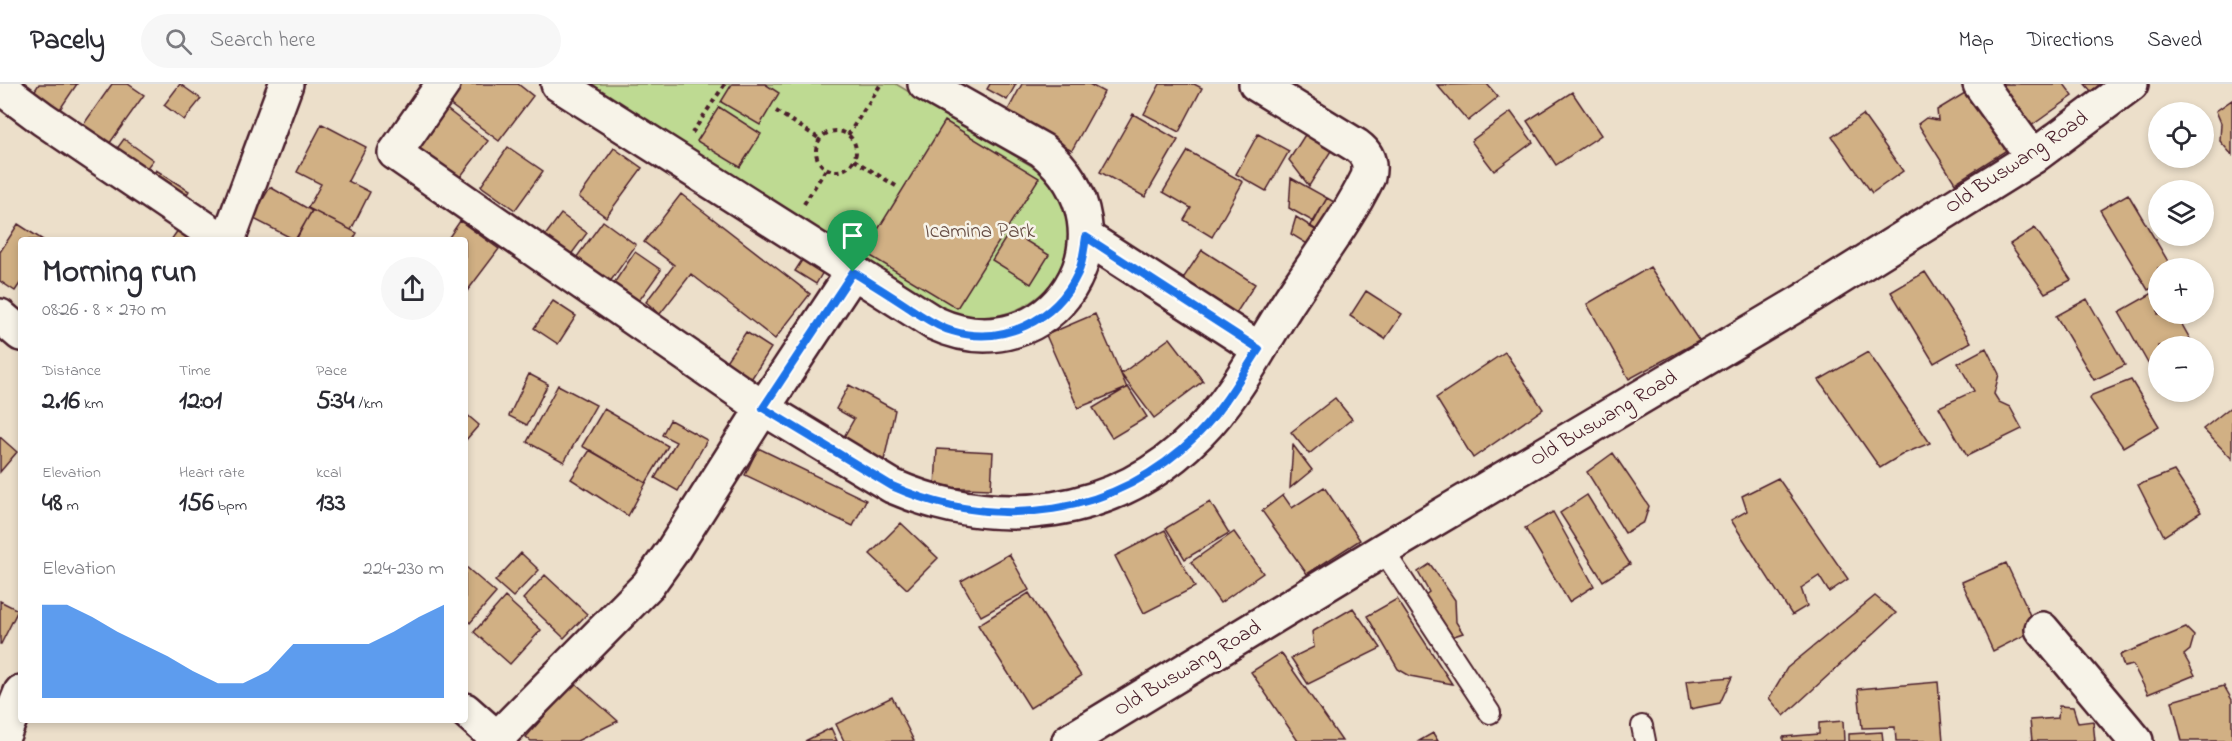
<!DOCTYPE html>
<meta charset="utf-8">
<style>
:root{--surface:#fff;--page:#f7f7f7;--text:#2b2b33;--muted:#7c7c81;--line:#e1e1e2;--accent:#1a73e8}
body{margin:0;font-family:"Indie Flower",sans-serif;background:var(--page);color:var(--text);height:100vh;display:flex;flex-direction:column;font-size:22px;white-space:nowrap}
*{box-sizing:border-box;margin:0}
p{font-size:20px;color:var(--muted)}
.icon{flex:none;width:33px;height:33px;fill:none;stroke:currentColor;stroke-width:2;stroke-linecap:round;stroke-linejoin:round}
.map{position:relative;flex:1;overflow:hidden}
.drawer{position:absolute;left:18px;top:153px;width:450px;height:486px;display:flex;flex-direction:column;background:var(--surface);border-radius:6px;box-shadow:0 3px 9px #0003}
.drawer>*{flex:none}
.fabs{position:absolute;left:2148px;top:18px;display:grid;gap:12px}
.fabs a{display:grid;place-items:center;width:66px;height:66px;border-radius:50%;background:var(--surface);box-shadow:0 3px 9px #0003;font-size:30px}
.pin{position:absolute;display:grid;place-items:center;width:51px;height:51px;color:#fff;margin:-62px -26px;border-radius:50% 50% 50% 0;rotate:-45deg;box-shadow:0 0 6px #0007}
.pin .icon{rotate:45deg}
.round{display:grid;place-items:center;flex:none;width:63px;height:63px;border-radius:32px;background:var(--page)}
.overview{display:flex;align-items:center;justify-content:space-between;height:102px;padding:0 24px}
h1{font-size:33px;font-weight:700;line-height:45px}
.figures{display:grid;grid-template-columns:repeat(3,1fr);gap:9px;height:102px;padding:6px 24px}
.figures div{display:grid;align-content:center}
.figures b{font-size:26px;font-weight:700}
.figures small{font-size:16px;font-weight:400}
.figures p{font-size:16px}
.chart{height:168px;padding:12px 24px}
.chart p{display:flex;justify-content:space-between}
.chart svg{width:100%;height:108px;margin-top:6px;fill:var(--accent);opacity:.7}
header{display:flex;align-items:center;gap:36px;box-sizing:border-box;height:84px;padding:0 30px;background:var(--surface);border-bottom:2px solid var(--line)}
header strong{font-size:28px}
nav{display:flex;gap:33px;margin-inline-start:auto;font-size:21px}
.search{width:420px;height:54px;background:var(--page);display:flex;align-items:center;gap:15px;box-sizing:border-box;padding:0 21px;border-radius:33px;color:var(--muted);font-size:22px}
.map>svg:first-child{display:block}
.green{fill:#beda92;stroke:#847c5e;stroke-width:1.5}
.building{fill:#d1b084;stroke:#4a1f2b;stroke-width:1.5}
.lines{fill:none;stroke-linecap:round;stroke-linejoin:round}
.lane-casing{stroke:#4a1f2b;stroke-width:24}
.street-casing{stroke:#4a1f2b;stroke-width:38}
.secondary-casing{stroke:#4a1f2b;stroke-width:38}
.path{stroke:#4a1f2b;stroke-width:4;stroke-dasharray:4.5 4.5;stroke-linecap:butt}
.lane{stroke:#f7f3e8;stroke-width:20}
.street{stroke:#f7f3e8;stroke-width:33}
.secondary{stroke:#f7f3e8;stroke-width:33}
.route-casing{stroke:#fff;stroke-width:12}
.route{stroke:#1a73e8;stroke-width:8}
.labels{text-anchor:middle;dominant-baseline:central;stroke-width:5;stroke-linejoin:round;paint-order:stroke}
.street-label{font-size:21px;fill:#4a1f2b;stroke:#f7f3e8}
.park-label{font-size:21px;fill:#674e45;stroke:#f7f3e8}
</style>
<header>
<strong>Pacely</strong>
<div class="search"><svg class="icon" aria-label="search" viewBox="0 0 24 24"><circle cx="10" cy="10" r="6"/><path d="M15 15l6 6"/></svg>Search here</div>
<nav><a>Map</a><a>Directions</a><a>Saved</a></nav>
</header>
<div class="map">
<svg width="2232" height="657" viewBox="0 0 2232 657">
<rect width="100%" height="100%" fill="#ecdfca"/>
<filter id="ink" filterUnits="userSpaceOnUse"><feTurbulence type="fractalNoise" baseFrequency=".0167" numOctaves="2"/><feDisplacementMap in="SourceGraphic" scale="12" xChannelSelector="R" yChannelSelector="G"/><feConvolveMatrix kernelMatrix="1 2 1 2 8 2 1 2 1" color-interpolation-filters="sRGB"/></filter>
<g filter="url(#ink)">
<path class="green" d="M578 0H896L1040 87C1048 96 1056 105 1061 117 1093 197 1005 262 934 219Z"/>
<path class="building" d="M39 0H77L52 37 26 20Z
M112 0H128L144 11 102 70 76 51Z
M180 0 201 15 184 36 164 21Z
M456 0H518L533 12 499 57 444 16Z
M732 0H765L779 9 760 41 721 18Z
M990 0H1016L1007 16 987 5Z
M1022 0H1089L1104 8 1072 66 1006 30Z
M1160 0H1194L1202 4 1179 48 1144 30Z
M1487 0 1498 13 1468 37 1437 1Z
M2001 0H2064L2073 12 2031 42Z
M2085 0H2101L2091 7Z
M1973 4 2010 64 1955 99 1918 40 1926 34 1938 36 1937 26Z
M1572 8 1601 51 1556 81 1527 37Z
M2232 16V71L2220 57 2221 39 2216 27Z
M440 20 488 57 457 97 409 61Z
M719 23 761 50 740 83 697 57Z
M1511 28 1533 58 1494 87 1471 57Z
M1133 30 1178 56 1145 113 1100 88Z
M1863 31 1903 87 1872 109 1832 53Z
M945 37 1039 94 957 224 864 168Z
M322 40 366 63 348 97 370 108 351 146 308 124 321 100 297 88Z
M1308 46 1334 62 1309 102 1289 76Z
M1258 50 1289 67 1266 107 1236 90Z
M124 55 153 76 138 95 110 74Z
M508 63 543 87 515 126 481 102Z
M614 64 642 84 606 133 579 113Z
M1188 67 1243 98 1212 153 1184 136 1191 124 1163 108Z
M156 86 189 107 181 120 148 99Z
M1291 94 1327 114 1314 138 1289 124Z
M270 103 312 127 295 156 252 134Z
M681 110 810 210 775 255 691 190 660 230 646 218 674 181 644 158Z
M2128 110 2172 184H2158V201L2148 206 2100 126Z
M1327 114 1348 126 1326 152 1310 143Z
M312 126 357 149 353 156H296Z
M561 130 587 149 567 176 541 157Z
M1296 133 1326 152 1317 166 1291 150Z
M460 137 499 165 465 210V156H447Z
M603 137 636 161 605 205 571 181Z
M18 140 43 156H21V198L15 207 0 197V168Z
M2035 144 2071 196 2045 209 2010 160Z
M178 146 194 156H171Z
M1010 147 1049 171 1031 200 992 176Z
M1202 166 1255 200 1233 234 1180 199Z
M635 168 661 186 633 225 608 208Z
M804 173 824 186 816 200 795 187Z
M1650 183 1699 257 1629 295 1587 220Z
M1925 188 1971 258 1934 279 1891 208Z
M2158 206V230H2176L2194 262H2158V297L2119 228Z
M1366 207 1402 230 1385 255 1350 232Z
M2087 215 2125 281 2094 296 2056 232Z
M553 217 576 232 558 260 534 244Z
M1095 230 1127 304 1078 324 1046 251Z
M746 248 771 264 748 300 722 283Z
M1170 254 1203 297 1154 334 1121 290Z
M1986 264 1999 290 1994 310 1999 318 2010 323 2022 345 1967 372 1939 323 1974 307 1958 279Z
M1505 268 1543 325 1473 374 1436 314Z
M1868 268 1930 359 1903 370 1880 384 1819 296Z
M529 290 548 300 527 341 509 332Z
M2131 296 2159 342 2123 363 2090 315 2092 311Z
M558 301 596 321 564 378 527 358Z
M849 301 895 326 883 381 841 358 854 335 836 325Z
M1128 303 1147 333 1112 354 1093 324Z
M1335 314 1352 335 1309 370 1291 348Z
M2232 322V375L2203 345Z
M604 325 668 362 646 399 582 362Z
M465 329 479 341 465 357Z
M670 336 707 356 678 407 655 394 676 358 662 351Z
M0 353 17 368 0 388Z
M1293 361 1312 386 1290 404Z
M758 364 866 416 853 442 745 391Z
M937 365 993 368 991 405 935 403Z
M590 366 646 399 628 432 571 395Z
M1613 369 1649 422 1644 438 1625 449 1587 388Z
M2174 387 2201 428 2164 452 2138 401Z
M1778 394 1848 495 1829 508 1819 492 1801 504 1807 522 1792 531 1731 436 1747 427 1742 412Z
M1324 403 1360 456 1307 490 1262 427 1283 411 1292 424Z
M1587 411 1630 480 1603 497 1560 429Z
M1210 418 1229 449 1185 475 1166 444Z
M1553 428 1594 502 1569 518 1525 444Z
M901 439 938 474 907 505 870 470Z
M1165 446 1195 503 1144 529 1115 472Z
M1234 448 1263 489 1220 519 1191 478Z
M521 469 539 486 513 513 495 497Z
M1009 470 1029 506 981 532 961 497Z
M2006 479 2026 521 2035 546 1993 567 1962 498Z
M1430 480 1455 516 1456 538 1463 549 1451 553 1424 512 1429 508 1418 488Z
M465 482 496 509 470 539 465 534Z
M545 491 587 530 564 554 523 515Z
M1029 509 1081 592 1030 624 978 541Z
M1875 512 1896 529 1784 632 1769 614 1787 584Z
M505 513 541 546 510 580 474 548Z
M1397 515 1452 600 1410 592 1398 585 1367 532Z
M0 517 18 526 1 560H0Z
M1353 524 1381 564 1308 600 1291 574 1314 563 1312 548Z
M2186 544 2194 552 2190 566 2184 571 2195 591 2148 610 2133 581 2124 583 2120 571Z
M1281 569 1342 657H1298L1251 588Z
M1732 593 1720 619 1690 625 1686 597Z
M574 598 618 637 577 657H531L526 653Z
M1938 598 1943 657H1896L1895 643 1862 644 1858 605Z
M2224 602 2232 616V657H2182L2172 617Z
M892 613 914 657H844L836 640Z
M2059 622 2073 623 2078 639 2093 637 2095 657H2032L2030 636 2058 634Z
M1843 637 1844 657H1783V653L1819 650V639Z
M831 644 837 657H805Z
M1882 648 1883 657H1849V650Z
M1433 649 1438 657H1419Z"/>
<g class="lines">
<g class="lane-casing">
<path id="lane" d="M1383 466 1490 629
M1642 642 1645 657"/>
</g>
<g class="street-casing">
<path id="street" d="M443 0 395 69 763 324 892 402C997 448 1116 434 1198 350 1235 313 1260 263 1288 219 1315 177 1346 138 1368 93 1371 80 1368 70 1357 62L1256 0
M558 0 934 239C1051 293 1143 149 1042 66L925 0
M1980 0 2033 73
M0 3 43 35 222 156
M1086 153 1259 265
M228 156 286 0
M2042 545 2136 657
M497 654 648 501 673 466 763 324 853 188
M1 657 21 608
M1069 657 1383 466 1801 218 2033 73 2131 0"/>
</g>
<g class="secondary-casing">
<path id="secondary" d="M0 232 21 250
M465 626 500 657"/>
</g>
<path class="path" d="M776 27 820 55
M816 67a20 20 0 1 1 40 0a20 20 0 1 1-40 0Z
M692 49 725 0
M848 51 881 0
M854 76 896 102
M804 120 826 85"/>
<use href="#lane" class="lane"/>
<use href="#street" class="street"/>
<use href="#secondary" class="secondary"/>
</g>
</g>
<g class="lines" filter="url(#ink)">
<g class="route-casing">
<path id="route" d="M1086 153 1259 265C1240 294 1222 326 1198 350 1115 433 997 449 892 402L763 324 853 188C872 200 892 212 911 225 924 233 937 243 952 247 1002 262 1056 237 1078 189 1083 178 1084 165 1086 153Z"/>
</g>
<use href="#route" class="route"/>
</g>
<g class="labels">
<g class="street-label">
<text transform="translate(2017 79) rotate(-34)">Old Buswang Road</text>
<text transform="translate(1604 335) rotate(-31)">Old Buswang Road</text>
<text transform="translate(1188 585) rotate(-31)">Old Buswang Road</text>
</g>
<g class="park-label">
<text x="980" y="148">Icamina Park</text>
</g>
</g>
</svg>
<div class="fabs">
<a><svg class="icon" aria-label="locate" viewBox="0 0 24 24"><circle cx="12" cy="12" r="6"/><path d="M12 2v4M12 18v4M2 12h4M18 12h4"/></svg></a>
<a><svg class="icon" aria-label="layers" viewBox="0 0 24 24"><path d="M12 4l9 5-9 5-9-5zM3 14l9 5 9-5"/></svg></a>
<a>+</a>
<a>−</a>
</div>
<div class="pin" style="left:853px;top:188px;background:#1e9e55"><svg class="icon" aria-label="arrive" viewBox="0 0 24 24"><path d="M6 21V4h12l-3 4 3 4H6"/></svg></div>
<section class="drawer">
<div class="overview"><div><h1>Morning run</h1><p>08:26 · 8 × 270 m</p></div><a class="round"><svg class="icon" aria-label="share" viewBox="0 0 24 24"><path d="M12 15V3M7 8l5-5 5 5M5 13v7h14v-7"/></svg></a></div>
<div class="figures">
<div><p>Distance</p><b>2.16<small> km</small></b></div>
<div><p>Time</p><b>12:01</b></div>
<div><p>Pace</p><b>5:34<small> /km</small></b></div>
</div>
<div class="figures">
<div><p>Elevation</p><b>48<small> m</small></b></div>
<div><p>Heart rate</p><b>156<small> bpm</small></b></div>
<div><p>kcal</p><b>133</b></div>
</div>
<div class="chart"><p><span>Elevation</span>224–230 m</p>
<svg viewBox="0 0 160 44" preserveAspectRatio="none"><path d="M0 44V6L10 6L20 11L30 17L40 22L50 27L60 33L70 38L80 38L90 33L100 22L110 22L120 22L130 22L140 17L150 11L160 6V44z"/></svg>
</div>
</section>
</div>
